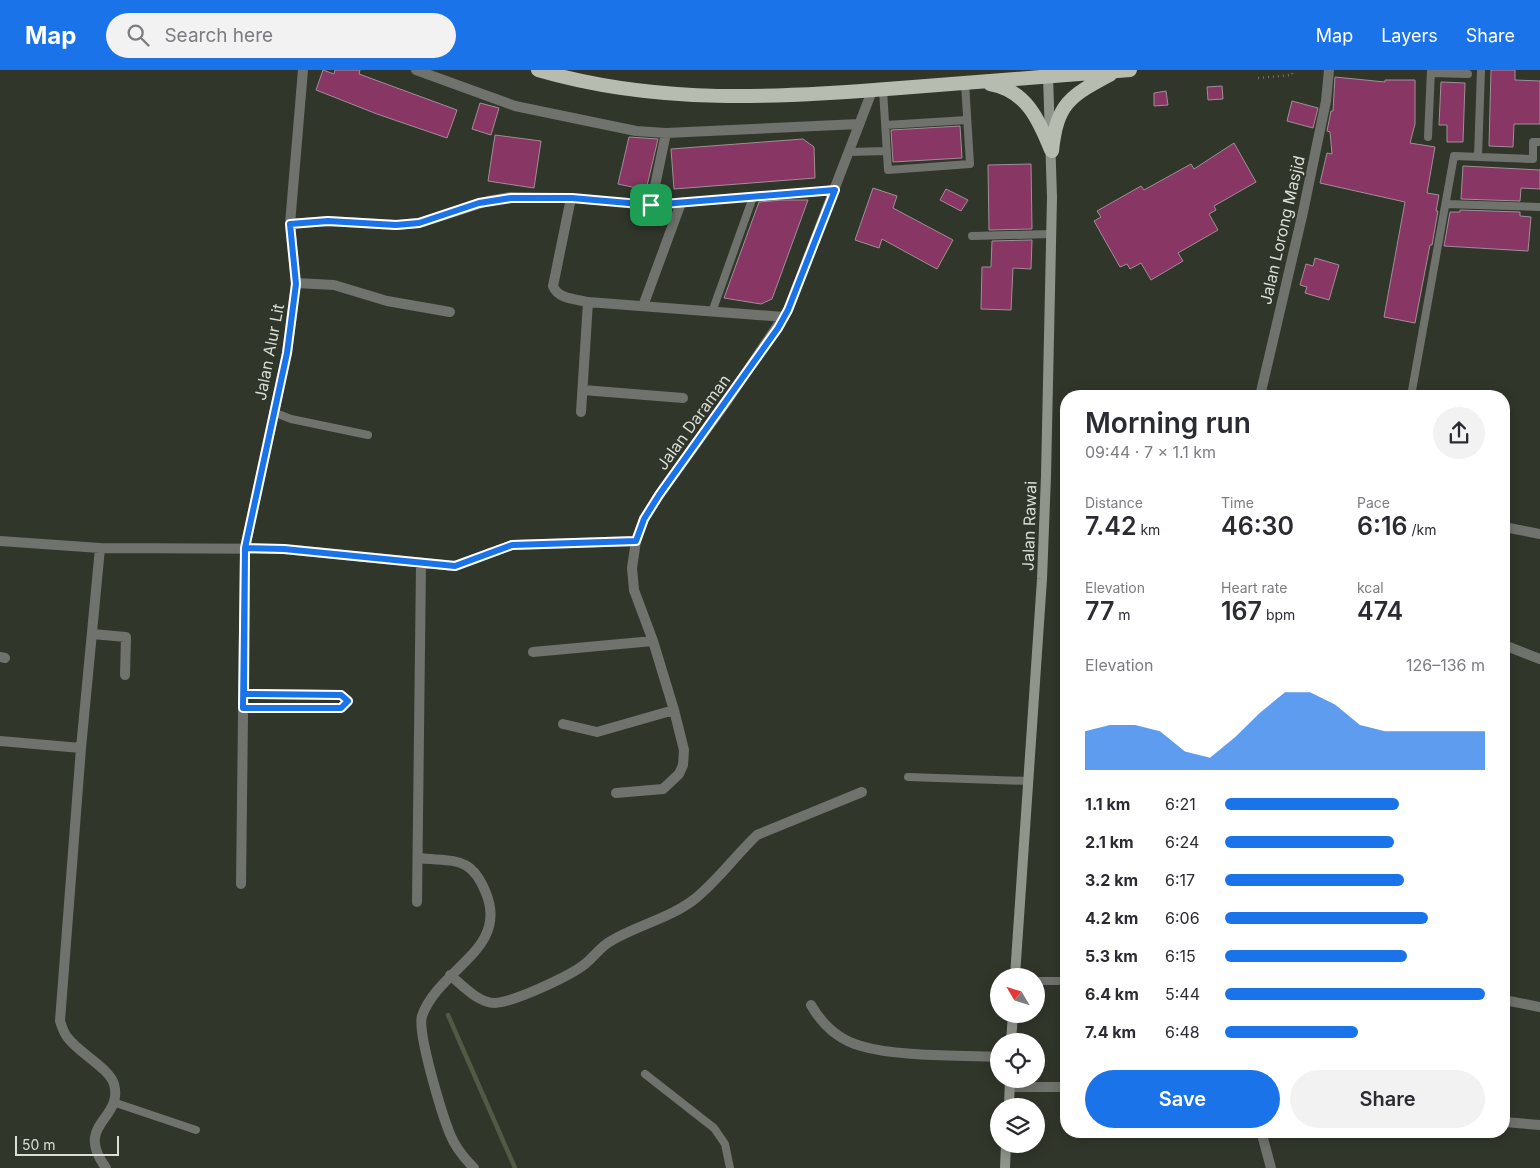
<!DOCTYPE html>
<meta charset="utf-8">
<style>
:root{--surface:#fff;--page:#f2f2f3;--text:#2b2b33;--muted:#7c7c81;--accent:#1a73e8}
body{margin:0;font-family:Inter,sans-serif;background:var(--page);color:var(--text);height:100vh;display:flex;flex-direction:column;font-size:19px;white-space:nowrap}
*{box-sizing:border-box;margin:0}
p{font-size:16px;color:var(--muted)}
.icon{flex:none;width:28px;height:28px;fill:none;stroke:currentColor;stroke-width:2;stroke-linecap:round;stroke-linejoin:round}
.map{position:relative;flex:1;overflow:hidden}
.panel{position:absolute;left:1060px;top:320px;width:450px;height:748px;display:flex;flex-direction:column;background:var(--surface);border-radius:20px;box-shadow:0 2px 12px #0003}
.panel>*{flex:none}
.needle{width:32px;rotate:308deg}
.buttons{position:absolute;left:990px;top:898px;display:grid;gap:10px}
.buttons a{display:grid;place-items:center;width:55px;height:55px;border-radius:50%;background:var(--surface);box-shadow:0 2px 12px #0003;font-size:25px}
.scale{position:absolute;left:15px;bottom:12px;width:104px;box-sizing:border-box;padding-left:5px;border:2px solid #daded7;border-top:0;font-size:14px;line-height:18px;white-space:nowrap;color:#daded7;-webkit-text-stroke:4px #31362b;paint-order:stroke}
.pin{position:absolute;display:grid;place-items:center;width:42px;height:42px;color:#fff;margin:-21px;border-radius:10px;box-shadow:0 2px 8px #0006}
.round{display:grid;place-items:center;flex:none;width:52px;height:52px;border-radius:26px;background:var(--page)}
.head{display:flex;align-items:center;justify-content:space-between;height:85px;padding:0 25px}
h1{font-size:28px;font-weight:600;line-height:38px}
.stats{display:grid;grid-template-columns:repeat(3,1fr);gap:8px;height:85px;padding:5px 25px}
.stats div{display:grid;align-content:center}
.stats b{font-size:25px;font-weight:600}
.stats small{font-size:14px;font-weight:400}
.stats p{font-size:14px}
.chart{height:140px;padding:10px 25px}
.chart p{display:flex;justify-content:space-between}
.chart svg{width:100%;height:90px;margin-top:5px;fill:var(--accent);opacity:.7}
.primary-button{display:flex;gap:10px;margin-top:auto;padding:10px 25px}
.primary-button a{flex:1;height:58px;border-radius:30px;background:var(--accent);color:#fff;font-size:20px;font-weight:600;line-height:58px;text-align:center}
.primary-button a+a{background:var(--page);color:var(--text)}
ul{padding:0 25px;list-style:none;font-size:16px}
li{display:grid;grid-template-columns:80px 60px 1fr;align-items:center;height:38px}
li i{height:12px;border-radius:6px;background:var(--accent)}
header{display:flex;align-items:center;gap:30px;box-sizing:border-box;height:70px;padding:0 25px;background:var(--accent);color:#fff}
header strong{font-size:24px}
nav{display:flex;gap:28px;margin-inline-start:auto;font-size:18px}
.search{width:350px;height:45px;background:var(--page);display:flex;align-items:center;gap:12px;box-sizing:border-box;padding:0 18px;border-radius:28px;color:var(--muted);font-size:19px}
.map>svg:first-child{display:block}
.lines{fill:none;stroke-linecap:round;stroke-linejoin:round}
.stream{stroke:#515a44;stroke-width:4.5}
.building{fill:#883664;stroke:#9f8f96}
.path{stroke:#6f736a;stroke-width:2.5;stroke-dasharray:1 4;stroke-linecap:butt}
.service{stroke:#70726d;stroke-width:8}
.minor{stroke:#70726d;stroke-width:10}
.secondary{stroke:#90958c;stroke-width:10}
.trunk{stroke:#b6bcaf;stroke-width:14}
.route-casing{stroke:#fff;stroke-width:10}
.route{stroke:#1a73e8;stroke-width:6}
.labels{text-anchor:middle;dominant-baseline:central;stroke-width:4;stroke-linejoin:round;paint-order:stroke}
.street-label{font-size:16px;fill:#daded7;stroke:#31362b}
</style>
<header>
<strong>Map</strong>
<div class="search"><svg class="icon" aria-label="search" viewBox="0 0 24 24"><circle cx="10" cy="10" r="6"/><path d="M15 15l6 6"/></svg>Search here</div>
<nav><a>Map</a><a>Layers</a><a>Share</a></nav>
</header>
<div class="map">
<svg width="1540" height="1098" viewBox="0 0 1540 1098">
<rect width="100%" height="100%" fill="#31362b"/>
<g class="lines">
<path class="stream" d="M448 945 515 1098"/>
</g>
<path class="building" d="M323 0 334 4 335 0H360L359 4 457 40 447 68 377 44 316 20Z
M1491 0H1515V10L1540 11V54H1514L1513 77 1489 76Z
M1335 7 1385 12V10H1415V54L1410 73 1435 77 1427 123 1439 125 1436 141H1438L1432 175H1430L1415 253 1384 247 1405 132 1320 113 1327 83 1332 84 1330 62 1327 61 1331 41H1333Z
M1441 12 1465 13 1463 72H1447V55H1439Z
M1222 16 1223 29 1208 30 1207 17Z
M1166 21 1168 35 1154 36V23Z
M1292 31 1318 38 1313 58 1287 51Z
M480 33 499 38 491 65 472 59Z
M960 56 962 88 893 92 891 60Z
M495 65 541 71 534 118 488 111Z
M629 67 658 69 646 120 618 114Z
M803 69 814 77 815 108 674 119 671 79Z
M1234 73 1256 112 1214 136 1216 140 1209 144 1218 160 1178 183 1183 191 1151 210 1141 193 1130 199 1127 194 1120 197 1094 151 1101 147 1097 141 1141 116 1144 120 1191 94 1194 99Z
M1031 94 1032 159 989 160 988 95Z
M1463 96 1540 100V119L1521 118 1520 131 1461 129Z
M873 118 897 126 893 138 953 170 937 199 882 169 879 178 855 170Z
M946 119 968 130 961 141 940 130Z
M782 130H808L772 229 761 234 724 228 759 132Z
M1460 140 1520 142V146L1531 147 1528 181 1444 176 1450 142H1460Z
M1032 170 1031 199 1013 198 1011 240 981 239 982 197H991L992 171Z
M1315 188 1339 195 1329 230 1305 223 1307 217 1300 215 1306 194 1313 196Z"/>
<g class="lines">
<path class="path" d="M1258 8 1292 5V0"/>
<path class="service" d="M1431 3 1468 4
M883 20 888 100 970 94 965 13
M886 55 967 50
M1428 67 1431 0
M849 82 887 81
M1478 87 1481 0
M571 128 651 135 835 120
M1446 134 1539 137
M972 166 1051 164
M712 242 753 127
M1411 326 1454 86 1533 89V72H1540
M273 342 291 349 368 365
M908 707 1028 711
M1036 911H1066
M645 1004 714 1058 725 1074 730 1098
M113 1032 196 1060"/>
<path class="minor" d="M416 0 515 36 636 61 666 63 859 54
M651 135 666 63
M290 154 328 151 397 155 419 153 488 131 511 127 571 128 553 216C558 229 575 229 588 232L784 247
M296 213 334 215 387 231 450 242
M643 236 681 133
M583 320 683 328
M1260 326 1303 142 1326 31 1329 0
M581 342 588 232
M1504 457 1540 464
M0 471 100 478 284 479 455 496 512 475 636 471
M100 478 81 678 60 951C62 957 64 964 68 968 79 983 109 998 114 1014 124 1050 73 1053 106 1098
M92 564 126 567 125 605
M1504 575 1540 589
M533 582 653 571
M0 587 5 588
M243 638H341L348 631 341 625 244 624
M563 654 597 662 674 640
M0 671 81 678
M616 723 663 719 679 704 683 695 684 680 674 640 653 571 634 520 632 498 636 471 644 449 659 425 727 331 788 240 872 21
M419 788C454 792 471 785 486 823 509 880 439 898 422 946 417 963 442 1044 450 1064 455 1077 464 1088 474 1098
M241 814 245 478 287 283 296 213 290 154 303 0
M417 832 421 494
M450 905C462 915 478 933 495 933 514 932 570 906 585 894 594 887 601 876 611 871 638 855 671 848 696 828 720 808 735 786 757 765L862 722
M1504 930 1540 937
M811 935C822 954 839 970 861 976 898 987 958 985 999 987
M1010 1017H1066
M1504 1052 1540 1055
M1261 1061 1271 1098"/>
<path class="secondary" d="M1015 906 1042 509 1046 406 1052 127 1048 6
M1011 971 1013 944
M1009 1036 1010 1009
M1005 1098 1006 1074"/>
<path class="trunk" d="M538 0C657 35 778 28 900 18 976 12 1053 6 1130 0
M990 14C1026 20 1039 50 1051 80
M1052 81C1057 33 1070 26 1111 4"/>
</g>
<g class="lines">
<g class="route-casing">
<path id="route" d="M651 135 572 128H511L479 133 419 153 396 155 328 151 290 154 296 214 287 283 245 478 244 624 341 625 348 631 341 638H243L245 478 284 479 455 496 512 475 636 471 644 449 659 425 778 258 788 240 835 120 651 135"/>
</g>
<use href="#route" class="route"/>
</g>
<g class="labels">
<g class="street-label">
<text transform="translate(1282 160) rotate(-77)">Jalan Lorong Masjid</text>
<text transform="translate(269 282) rotate(-79)">Jalan Alur Lit</text>
<text transform="translate(693 352) rotate(-54)">Jalan Daraman</text>
<text transform="translate(1029 456) rotate(-88)">Jalan Rawai</text>
</g>
</g>
</svg>
<div class="buttons">
<a><svg class="needle" viewBox="-14 -14 28 28"><path d="M0-13l5 13h-10z" fill="#e53935"/><path d="M0 13l5-13h-10z" fill="#7c7c81"/></svg></a>
<a><svg class="icon" aria-label="locate" viewBox="0 0 24 24"><circle cx="12" cy="12" r="6"/><path d="M12 2v4M12 18v4M2 12h4M18 12h4"/></svg></a>
<a><svg class="icon" aria-label="layers" viewBox="0 0 24 24"><path d="M12 4l9 5-9 5-9-5zM3 14l9 5 9-5"/></svg></a>
</div>
<div class="scale">50 m</div>
<div class="pin" style="left:651px;top:135px;background:#1e9e55"><svg class="icon" aria-label="arrive" viewBox="0 0 24 24"><path d="M6 21V4h12l-3 4 3 4H6"/></svg></div>
<section class="panel">
<div class="head"><div><h1>Morning run</h1><p>09:44 · 7 × 1.1 km</p></div><a class="round"><svg class="icon" aria-label="share" viewBox="0 0 24 24"><path d="M12 15V3M7 8l5-5 5 5M5 13v7h14v-7"/></svg></a></div>
<div class="stats">
<div><p>Distance</p><b>7.42<small> km</small></b></div>
<div><p>Time</p><b>46:30</b></div>
<div><p>Pace</p><b>6:16<small> /km</small></b></div>
</div>
<div class="stats">
<div><p>Elevation</p><b>77<small> m</small></b></div>
<div><p>Heart rate</p><b>167<small> bpm</small></b></div>
<div><p>kcal</p><b>474</b></div>
</div>
<div class="chart"><p><span>Elevation</span>126–136 m</p>
<svg viewBox="0 0 160 44" preserveAspectRatio="none"><path d="M0 44V25L10 22L20 22L30 25L40 35L50 38L60 28L70 16L80 6L90 6L100 12L110 22L120 25L130 25L140 25L150 25L160 25V44z"/></svg>
</div>
<ul>
<li><b>1.1 km</b>6:21<i style="width:67%"></i></li>
<li><b>2.1 km</b>6:24<i style="width:65%"></i></li>
<li><b>3.2 km</b>6:17<i style="width:69%"></i></li>
<li><b>4.2 km</b>6:06<i style="width:78%"></i></li>
<li><b>5.3 km</b>6:15<i style="width:70%"></i></li>
<li><b>6.4 km</b>5:44<i style="width:100%"></i></li>
<li><b>7.4 km</b>6:48<i style="width:51%"></i></li>
</ul>
<div class="primary-button"><a>Save</a><a>Share</a></div>
</section>
</div>
